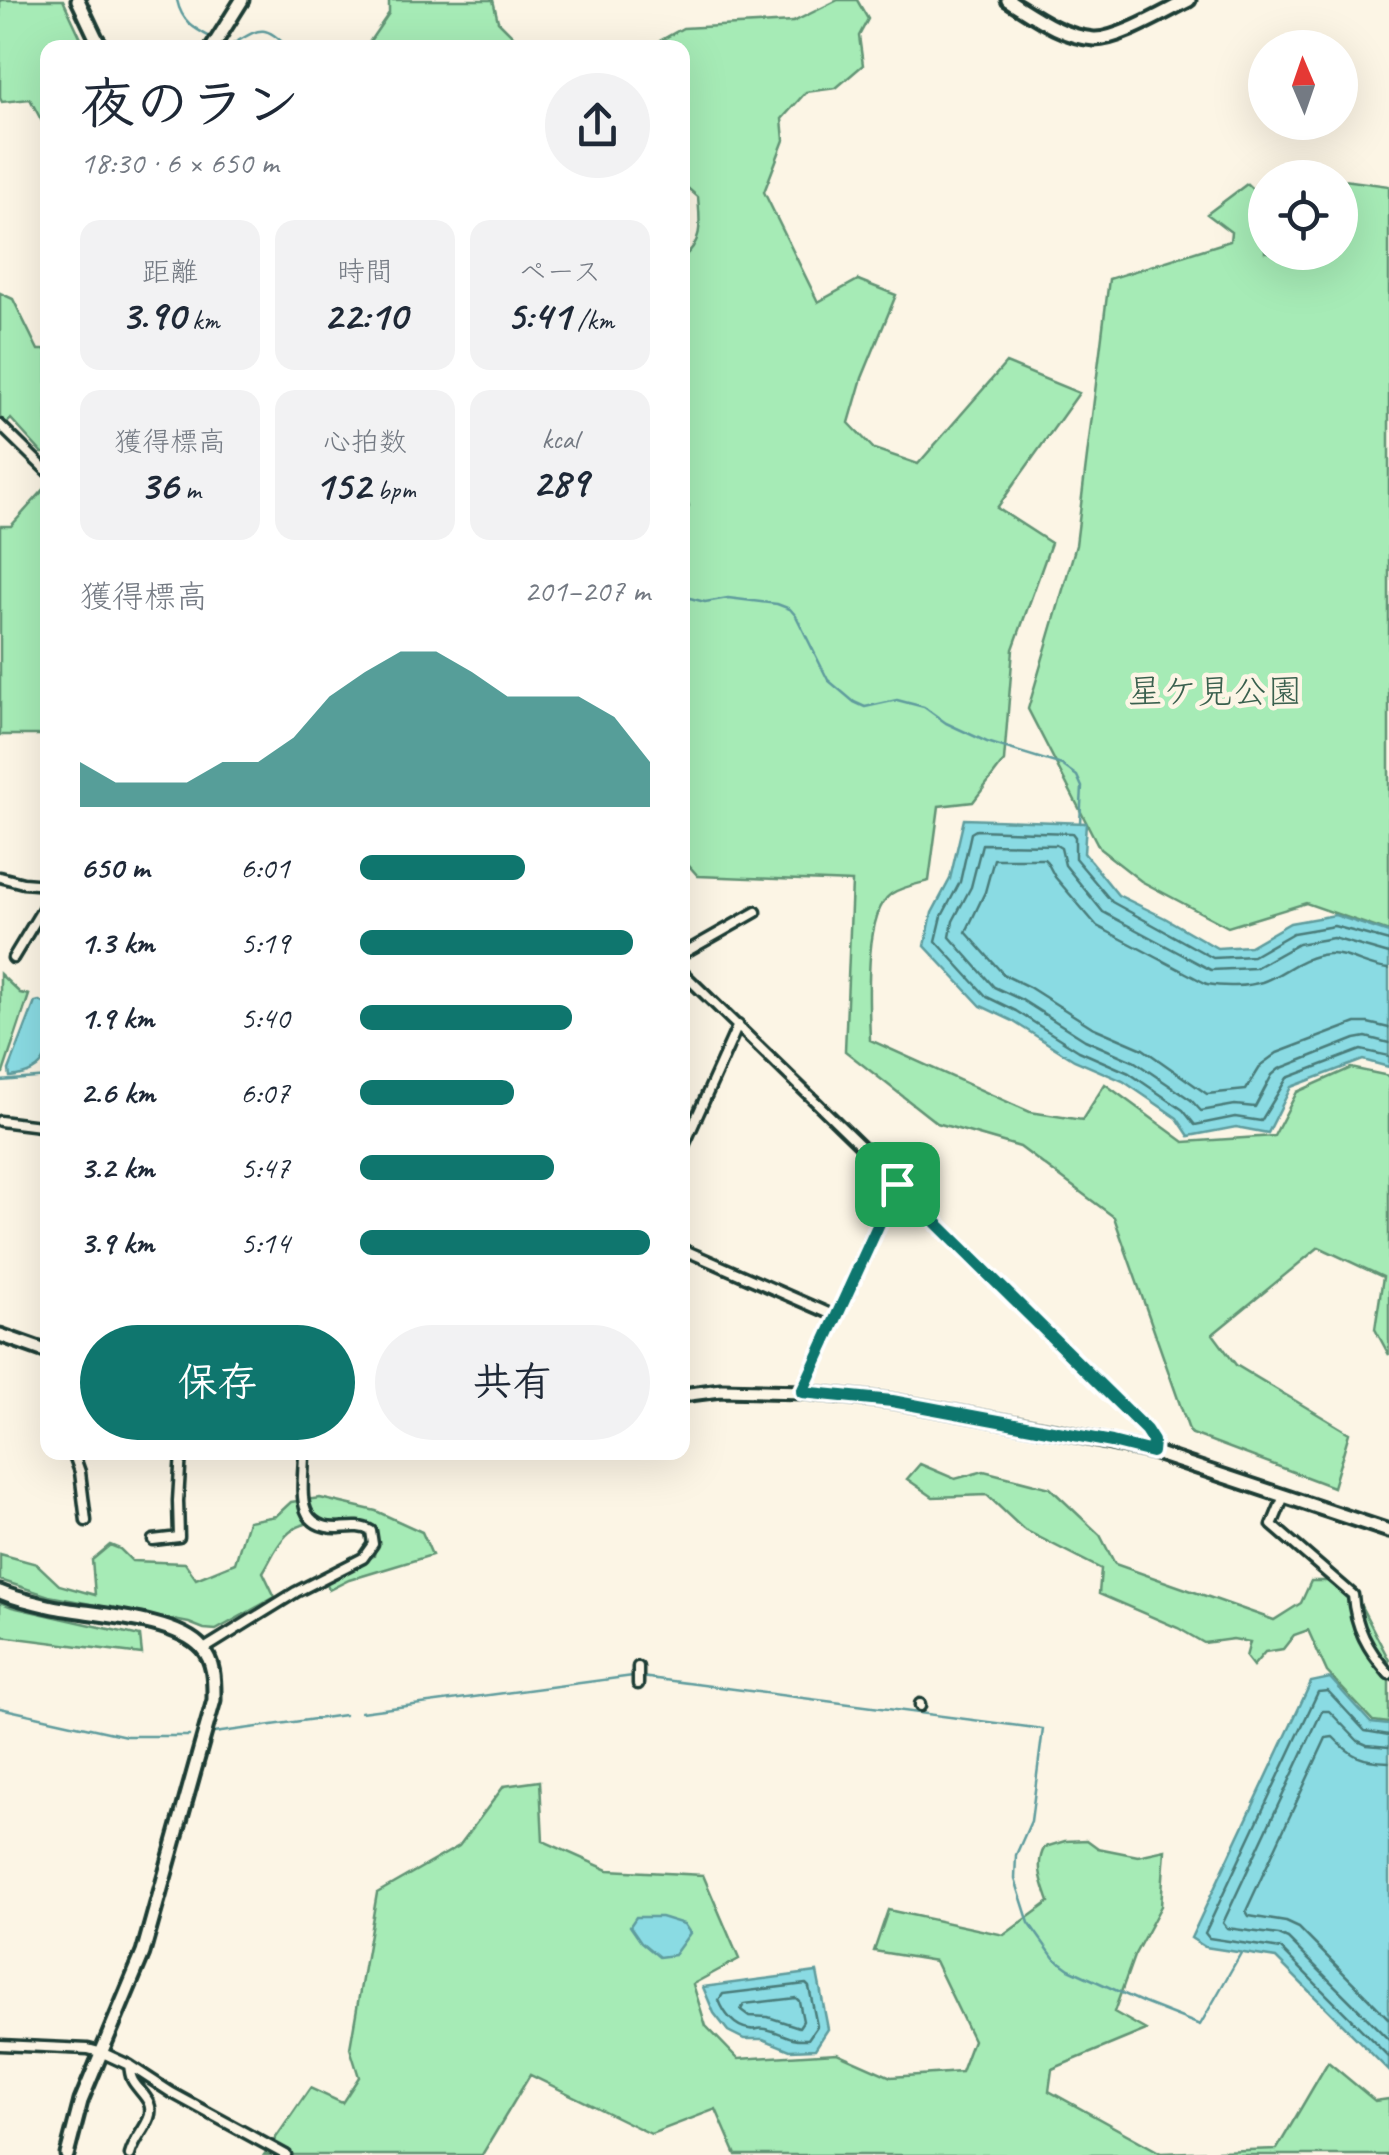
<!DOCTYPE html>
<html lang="ja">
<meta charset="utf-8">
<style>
:root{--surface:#fff;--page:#f2f2f3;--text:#1f2937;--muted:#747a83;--accent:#0f766e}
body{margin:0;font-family:Caveat,"Klee One",sans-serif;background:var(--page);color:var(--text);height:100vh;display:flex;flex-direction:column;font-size:38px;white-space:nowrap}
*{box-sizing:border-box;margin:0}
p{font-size:32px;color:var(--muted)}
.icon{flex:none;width:55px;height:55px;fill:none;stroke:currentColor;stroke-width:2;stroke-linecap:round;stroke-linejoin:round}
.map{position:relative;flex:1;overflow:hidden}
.side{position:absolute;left:40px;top:40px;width:650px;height:1420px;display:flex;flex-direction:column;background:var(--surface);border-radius:20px;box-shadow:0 10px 40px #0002}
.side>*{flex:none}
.needle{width:65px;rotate:358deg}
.tools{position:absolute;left:1248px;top:30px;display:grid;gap:20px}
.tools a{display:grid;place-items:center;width:110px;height:110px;border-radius:50%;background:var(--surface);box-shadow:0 10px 40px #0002;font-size:50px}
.pin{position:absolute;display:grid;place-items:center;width:85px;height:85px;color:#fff;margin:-42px;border-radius:20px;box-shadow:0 5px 15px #0006}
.round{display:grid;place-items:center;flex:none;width:105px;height:105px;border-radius:52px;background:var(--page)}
.summary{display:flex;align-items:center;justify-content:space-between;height:170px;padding:0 40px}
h1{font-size:55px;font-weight:800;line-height:75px}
.stats{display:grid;grid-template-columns:repeat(3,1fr);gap:15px;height:170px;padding:10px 40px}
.stats div{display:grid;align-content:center;border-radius:20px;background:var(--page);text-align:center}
.stats b{font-size:42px;font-weight:800}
.stats small{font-size:28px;font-weight:400}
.stats p{font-size:28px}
.chart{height:280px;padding:20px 40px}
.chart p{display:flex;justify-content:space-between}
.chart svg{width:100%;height:180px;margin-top:10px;fill:var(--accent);opacity:.7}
.cta{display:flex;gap:20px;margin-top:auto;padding:20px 40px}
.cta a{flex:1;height:115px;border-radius:60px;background:var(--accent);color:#fff;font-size:40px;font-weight:800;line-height:115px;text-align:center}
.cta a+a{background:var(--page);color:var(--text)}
ul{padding:0 40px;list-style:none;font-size:32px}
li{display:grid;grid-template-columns:160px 120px 1fr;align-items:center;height:75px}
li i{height:25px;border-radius:12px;background:var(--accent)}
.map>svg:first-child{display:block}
.green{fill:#a6ebb6;stroke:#629475;stroke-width:2.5}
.water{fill:#8adbe3;stroke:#5f9c9d;stroke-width:2.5}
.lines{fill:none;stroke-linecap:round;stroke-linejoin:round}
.shore{stroke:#4a7c7a;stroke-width:2.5}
.stream{stroke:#5f9c9d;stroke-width:2.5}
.street-casing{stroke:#1f3d34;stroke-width:15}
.secondary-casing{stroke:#1f3d34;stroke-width:19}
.street{stroke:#fcf5e5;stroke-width:8}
.secondary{stroke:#fcf5e5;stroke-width:11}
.route-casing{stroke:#fff;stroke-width:20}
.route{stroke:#0f766e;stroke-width:12}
.labels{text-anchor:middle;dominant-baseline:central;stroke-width:9;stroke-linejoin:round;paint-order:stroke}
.park-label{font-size:35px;fill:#3a604e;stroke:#fcf5e5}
</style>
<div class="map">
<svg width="1389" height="2155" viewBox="0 0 1389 2155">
<rect width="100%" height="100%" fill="#fcf5e5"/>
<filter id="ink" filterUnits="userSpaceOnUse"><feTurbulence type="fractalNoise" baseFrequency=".01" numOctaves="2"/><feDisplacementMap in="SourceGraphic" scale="20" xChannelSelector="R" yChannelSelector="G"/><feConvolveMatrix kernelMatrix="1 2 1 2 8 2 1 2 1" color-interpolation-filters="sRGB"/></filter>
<g filter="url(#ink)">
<path class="green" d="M0 0H63L85 47 48 48 47 131 30 99 2 102 0 98Z
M389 0H493L498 21 524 47H385L370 41 389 13Z
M838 0H857L868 19 859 36 863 65 836 88 806 92 782 119 784 140 764 192 818 302 858 280 896 295 862 378 849 423 874 449 918 464 1006 363 1079 393 997 508 1051 543 1013 649 1004 761 973 802 939 806 929 881C917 884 901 887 891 894 863 914 869 1006 870 1040L1030 1112 1082 1120 1105 1084 1184 1142 1274 1136 1297 1092 1351 1068 1389 1076V1355L1375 1329 1383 1277 1319 1247 1213 1334 1236 1365 1349 1433 1333 1487 1190 1433 1114 1217 1020 1147 937 1123 845 1051 852 882 698 876 683 859 682 523 689 506 682 487V258C704 242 700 221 698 197L683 184 682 48 649 47 683 28 793 22Z
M1344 180 1389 186V932L1306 903 1228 927 1141 881 1100 849 1028 709 1076 545 1109 279 1230 241 1231 232 1207 214 1247 184 1265 201V252H1340V183Z
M0 293 13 299 38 350H47V453H42L11 419 0 430Z
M47 486V735H0V526H11Z
M0 974 20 993 29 995 3 1073H0Z
M920 1464 955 1479 984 1471 1050 1488 1100 1535 1115 1564 1274 1620 1301 1603 1311 1581H1327L1359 1602 1389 1660V1723L1373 1721 1327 1672 1308 1630 1294 1635 1283 1649 1265 1652 1253 1666 1246 1657 1250 1642 1233 1639 1204 1643 1178 1628 1099 1594 1101 1569 1023 1529 987 1495 933 1497 907 1479Z
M320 1498 376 1511 422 1532 432 1555 349 1580 329 1590 326 1581 374 1556 377 1536 367 1525C340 1522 303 1514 284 1538 275 1548 270 1561 263 1572L275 1597 216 1630 204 1629 189 1623 49 1596 0 1580V1554L37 1564 59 1585 95 1595 92 1560 110 1545 120 1549 132 1561 185 1563 196 1579 235 1563 248 1521 276 1516 291 1502Z
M0 1602 12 1607 140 1636 142 1654 0 1636Z
M540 1781 543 1841 608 1870 703 1875 739 1959 693 1984 706 2026 738 2059 837 2053 891 2077 961 2072 973 2040 935 1961 874 1951 888 1910 1004 1935 1049 1902C1043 1884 1034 1864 1045 1847L1065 1841 1087 1840 1098 1848 1138 1856 1165 1850 1161 1906 1134 1956 1114 2012 1146 2030 1052 2069 1049 2091 1161 2153 1277 2149 1328 2062 1375 2101 1389 2099V2155H736L716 2109 651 2134 530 2075 482 2155H264L310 2088 342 2103 359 2077 350 2048 377 1893 459 1846 504 1786Z"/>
<path class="water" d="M964 819 1086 823 1084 853 1118 895 1165 918 1217 948 1250 946 1290 923 1335 915 1389 933V1067L1363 1060 1291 1087 1268 1133 1236 1127 1189 1136 1177 1118 1123 1081 1074 1060 1011 1020 981 1006 925 946 932 913 950 879Z
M39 1001 47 1004C48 1041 58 1072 10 1077L9 1070 35 1002Z
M1330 1678 1371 1723 1389 1725V2071L1276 1958 1205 1947 1191 1938 1311 1682Z
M636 1917H661L684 1924 690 1933 674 1955 659 1957 641 1942 630 1926Z
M817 1972 828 2029 815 2049 790 2050 763 2039H744L728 2031 714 2013 703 1987Z"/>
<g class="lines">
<path class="shore" d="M1389 941 1334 926 1293 933 1253 956 1213 958 1112 902 1075 858V837L1072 833 976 830 971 833 960 882 942 916 936 941 987 997 1016 1011 1079 1051 1129 1073 1183 1110 1195 1125 1235 1117 1261 1121 1287 1078 1361 1050 1389 1056
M1389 954 1333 938 1298 944 1255 968 1211 970 1103 912 1065 865 1061 848 1056 845 982 844 971 887 953 921 950 937 994 987 1022 1000 1085 1040 1135 1062 1191 1100 1201 1111 1235 1105 1255 1107 1272 1075 1279 1069 1355 1039 1366 1037 1389 1043
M1389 969C1368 968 1348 953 1328 954 1298 957 1287 973 1262 982 1246 987 1223 987 1207 984L1097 926 1055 877 1047 862 1044 859H994L985 892 966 932 1004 975 1029 987 1092 1027 1143 1049 1207 1094 1246 1090 1262 1064 1277 1053 1356 1023H1368L1389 1028
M1389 1735 1365 1731 1328 1691 1318 1692 1205 1933 1209 1938 1281 1949 1389 2057
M1389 1747 1367 1745 1358 1741 1329 1711H1322L1223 1923 1227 1928 1279 1935 1288 1939 1389 2040
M1389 1762C1361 1761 1352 1757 1333 1737L1326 1738 1246 1911 1249 1916 1286 1922 1299 1928 1389 2019
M806 1984 809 1987 817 2026 808 2039C787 2040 784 2033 766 2029 754 2027 761 2031 749 2029 734 2027 724 2013 719 2000L723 1994Z
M796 1998 799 2001 803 2021 799 2027 768 2017 749 2016 741 2010 744 2004Z"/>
<path class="stream" d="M177 0C182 23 195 29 214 39
M221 43 231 45C258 30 263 21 288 48
M682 596 705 602 728 598 777 604 790 609 796 616 828 680 854 702 865 707 897 700 924 707 946 723 987 742 1062 765 1077 776 1082 787 1080 823
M0 1081 48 1077
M641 1677 1043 1729 1031 1821 1016 1855 1015 1879 1029 1923 1054 1958 1069 1969 1144 2003 1200 2025 1241 1953
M0 1708 126 1736H189
M361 1712 633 1676
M214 1733 344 1715"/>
<g class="street-casing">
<path id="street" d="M0 425 48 472
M0 877 23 883 48 885
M682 954 756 912
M13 958 48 900
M682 972 894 1178 897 1184 1146 1430 1153 1441 1152 1452
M0 1121 48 1127
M682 1150 738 1025
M682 1249 835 1316
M802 1392 897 1184
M73 1452 80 1472 86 1521
M1284 1496 1272 1525 1353 1595C1355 1627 1368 1650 1389 1674
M153 1540 179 1537 178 1501 181 1452
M204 1649 296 1592 363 1558 373 1544 371 1531C361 1525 351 1527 339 1528 292 1529 304 1486 304 1452
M638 1684V1667
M920 1706V1704
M0 2045 88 2049 103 2053 129 2065 172 2093 286 2155
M129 2065C130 2071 130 2076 133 2081 140 2093 155 2101 149 2118 144 2131 134 2140 130 2155"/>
</g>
<g class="secondary-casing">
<path id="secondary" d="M78 0 96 38 103 48
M1008 0C1034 16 1062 37 1094 39 1118 40 1166 11 1189 0
M212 48 242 0
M0 1335 48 1352
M682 1395 721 1390 802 1392 892 1401 1056 1431 1152 1452 1389 1531
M0 1592C17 1599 35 1603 53 1607 93 1615 176 1618 202 1648 215 1663 214 1682 214 1700L143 1953 81 2101 67 2155"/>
</g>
<use href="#street" class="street"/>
<use href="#secondary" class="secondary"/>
</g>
</g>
<g class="lines" filter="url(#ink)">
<g class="route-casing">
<path id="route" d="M897 1184 1146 1430 1153 1441 1152 1452 1112 1442 892 1401 802 1392Z"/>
</g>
<use href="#route" class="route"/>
</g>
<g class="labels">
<g class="park-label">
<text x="1215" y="691">星ケ見公園</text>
</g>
</g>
</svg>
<div class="tools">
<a><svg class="needle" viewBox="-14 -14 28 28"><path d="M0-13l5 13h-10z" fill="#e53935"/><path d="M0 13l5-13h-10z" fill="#747a83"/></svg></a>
<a><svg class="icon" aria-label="locate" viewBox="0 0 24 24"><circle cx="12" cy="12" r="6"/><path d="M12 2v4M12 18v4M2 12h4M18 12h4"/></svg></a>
</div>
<div class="pin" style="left:897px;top:1184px;background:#1e9e55"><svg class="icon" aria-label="arrive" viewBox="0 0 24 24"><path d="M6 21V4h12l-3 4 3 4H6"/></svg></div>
<section class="side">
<div class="summary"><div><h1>夜のラン</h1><p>18:30 · 6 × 650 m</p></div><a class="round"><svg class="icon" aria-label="share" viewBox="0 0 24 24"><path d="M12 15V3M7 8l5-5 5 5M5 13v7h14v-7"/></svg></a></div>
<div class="stats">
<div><p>距離</p><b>3.90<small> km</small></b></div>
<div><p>時間</p><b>22:10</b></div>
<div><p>ペース</p><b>5:41<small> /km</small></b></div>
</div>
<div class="stats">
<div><p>獲得標高</p><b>36<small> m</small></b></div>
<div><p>心拍数</p><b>152<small> bpm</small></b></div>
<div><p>kcal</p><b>289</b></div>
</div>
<div class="chart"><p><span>獲得標高</span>201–207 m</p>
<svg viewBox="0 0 160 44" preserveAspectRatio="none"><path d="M0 44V33L10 38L20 38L30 38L40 33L50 33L60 27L70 17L80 11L90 6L100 6L110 11L120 17L130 17L140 17L150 22L160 33V44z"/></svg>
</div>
<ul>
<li><b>650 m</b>6:01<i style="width:57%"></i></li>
<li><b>1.3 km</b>5:19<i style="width:94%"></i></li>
<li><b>1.9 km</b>5:40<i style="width:73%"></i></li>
<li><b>2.6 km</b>6:07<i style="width:53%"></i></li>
<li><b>3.2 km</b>5:47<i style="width:67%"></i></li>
<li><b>3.9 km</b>5:14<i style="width:100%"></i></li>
</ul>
<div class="cta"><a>保存</a><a>共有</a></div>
</section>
</div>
